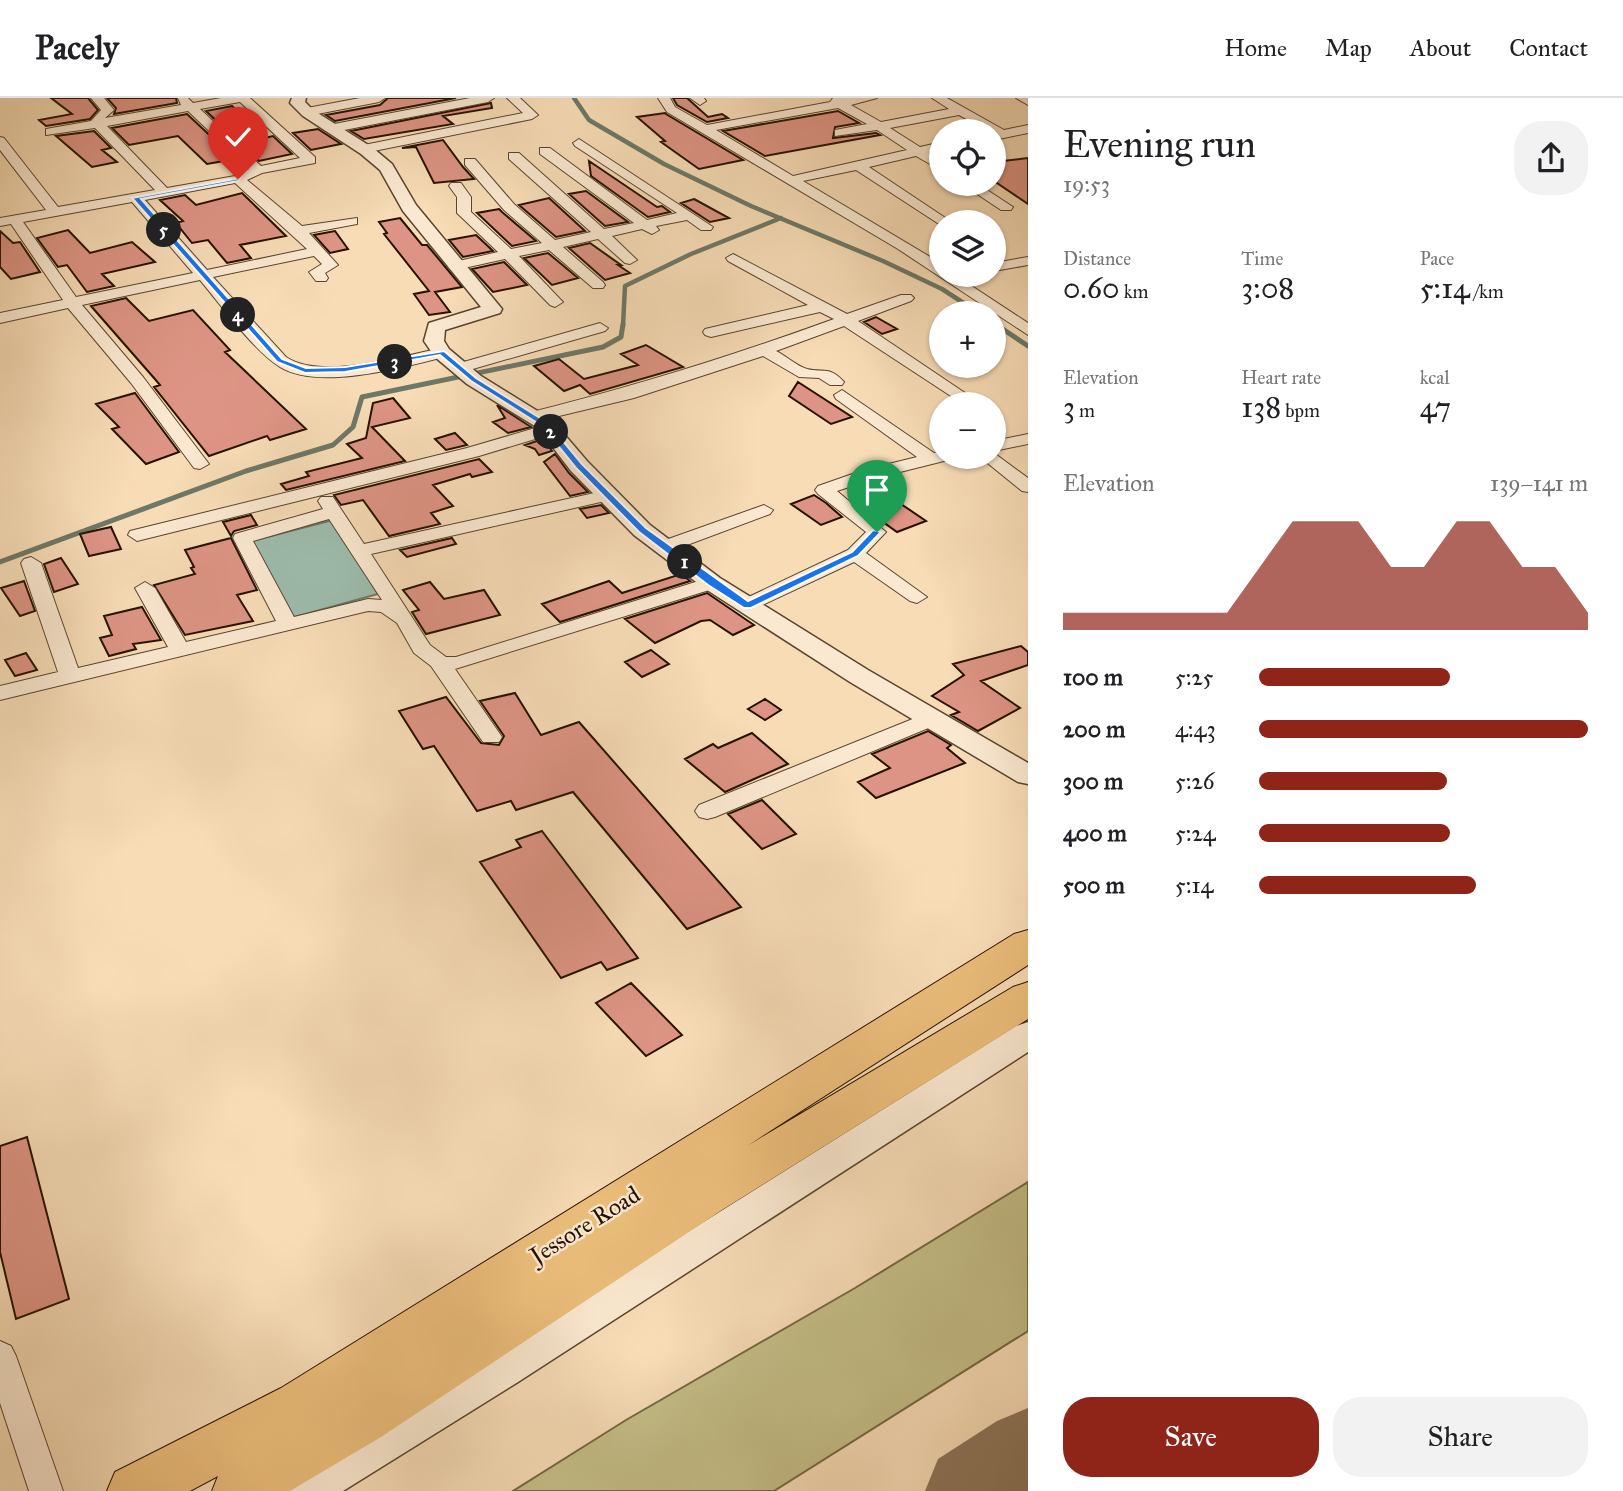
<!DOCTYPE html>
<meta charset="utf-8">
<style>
:root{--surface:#fff;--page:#f2f2f2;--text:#202124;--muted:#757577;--line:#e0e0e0;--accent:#8f2418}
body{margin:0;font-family:"IM FELL Great Primer",serif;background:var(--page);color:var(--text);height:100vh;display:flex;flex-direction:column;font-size:26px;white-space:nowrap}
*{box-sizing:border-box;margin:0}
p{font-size:23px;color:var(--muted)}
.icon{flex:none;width:38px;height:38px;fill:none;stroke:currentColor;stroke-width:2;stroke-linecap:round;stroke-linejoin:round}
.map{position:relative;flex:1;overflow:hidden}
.panel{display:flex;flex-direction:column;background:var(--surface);width:595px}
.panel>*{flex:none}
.fabs{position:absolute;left:929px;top:21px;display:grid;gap:14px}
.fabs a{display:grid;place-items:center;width:77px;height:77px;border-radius:50%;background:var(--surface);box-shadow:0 2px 5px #0004;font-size:35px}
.pin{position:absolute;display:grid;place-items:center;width:60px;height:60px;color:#fff;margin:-72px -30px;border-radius:50% 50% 50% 0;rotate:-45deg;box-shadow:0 0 7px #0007}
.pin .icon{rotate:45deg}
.km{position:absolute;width:35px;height:35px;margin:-18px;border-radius:50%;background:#222;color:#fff;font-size:19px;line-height:35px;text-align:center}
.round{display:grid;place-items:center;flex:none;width:74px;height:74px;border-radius:28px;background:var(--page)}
.overview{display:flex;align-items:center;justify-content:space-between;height:119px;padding:0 35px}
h1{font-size:38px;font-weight:600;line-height:52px}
.metrics{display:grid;grid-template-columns:repeat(3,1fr);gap:10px;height:119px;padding:7px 35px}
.metrics div{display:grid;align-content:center}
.metrics b{font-size:30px;font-weight:600}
.metrics small{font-size:19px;font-weight:400}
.metrics p{font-size:19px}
.chart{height:196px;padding:14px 35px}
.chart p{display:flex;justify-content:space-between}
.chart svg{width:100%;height:126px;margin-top:7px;fill:var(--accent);opacity:.7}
.action{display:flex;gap:14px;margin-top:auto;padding:14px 35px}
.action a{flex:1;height:80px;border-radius:28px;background:var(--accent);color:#fff;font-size:28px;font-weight:600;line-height:80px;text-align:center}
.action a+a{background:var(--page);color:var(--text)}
ul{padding:0 35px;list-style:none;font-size:23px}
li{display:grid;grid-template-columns:112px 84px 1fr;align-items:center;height:52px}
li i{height:18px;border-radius:9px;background:var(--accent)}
header{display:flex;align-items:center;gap:42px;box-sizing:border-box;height:98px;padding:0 35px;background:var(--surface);border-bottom:2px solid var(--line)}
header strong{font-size:33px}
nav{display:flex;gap:38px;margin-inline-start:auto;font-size:24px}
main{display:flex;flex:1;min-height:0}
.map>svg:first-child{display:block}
.green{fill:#c4be88;stroke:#756844;stroke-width:2}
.water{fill:#9dbcad;stroke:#6d7868;stroke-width:2}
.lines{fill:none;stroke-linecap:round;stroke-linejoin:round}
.stream-far1{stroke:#6d7868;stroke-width:4.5}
.stream{stroke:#6d7868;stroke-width:5}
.taxiway{fill:#8e765b;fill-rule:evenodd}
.building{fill:#dd9484;stroke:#261100;stroke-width:2}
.minor-casing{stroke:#5a442e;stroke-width:2}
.tertiary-casing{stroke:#5a442e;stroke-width:3}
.trunk-casing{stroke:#261100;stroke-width:2}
.minor{fill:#fae8d0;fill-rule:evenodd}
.tertiary{fill:#fae8d0;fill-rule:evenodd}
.trunk{fill:#ecbe7b;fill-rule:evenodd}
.route{fill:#1a73e8;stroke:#fff;stroke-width:2}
.labels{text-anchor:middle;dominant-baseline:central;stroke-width:5;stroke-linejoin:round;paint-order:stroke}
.near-street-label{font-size:24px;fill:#261100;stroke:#fae8d0}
</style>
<header>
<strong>Pacely</strong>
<nav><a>Home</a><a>Map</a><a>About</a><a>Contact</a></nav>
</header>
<main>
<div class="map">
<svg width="1028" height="1393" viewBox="0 0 1028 1393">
<rect width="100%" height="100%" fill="#f7dcb6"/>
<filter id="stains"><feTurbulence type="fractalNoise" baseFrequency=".00286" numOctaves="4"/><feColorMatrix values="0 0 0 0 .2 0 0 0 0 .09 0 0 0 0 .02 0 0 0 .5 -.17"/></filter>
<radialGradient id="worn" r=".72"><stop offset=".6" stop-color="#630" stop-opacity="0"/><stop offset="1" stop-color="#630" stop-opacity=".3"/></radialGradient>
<path class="green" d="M1028 1084V1233L774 1393H513L626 1322 855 1190Z"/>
<path class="water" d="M333 422 378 496 291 520 248 444Z"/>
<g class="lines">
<path class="stream-far1" d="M574 0 589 22 664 66 751 108 883 163 942 191 979 215
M994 225 998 228
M623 228 625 188 691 156 781 120"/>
<path class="stream" d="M995 226 1028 248
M0 464 246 373 333 347 353 329 362 299 603 249 621 239 623 226"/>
<path class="taxiway" d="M1028 1310V1393H925L938 1361 997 1323Z"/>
</g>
<path class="building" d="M51 0H88L98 12 90 21 46 28 39 22 72 16Z
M107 0H176L177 5 114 16 116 10Z
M388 0H456L335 23 326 17 380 7Z
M673 0H687L708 19 722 16 728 20 707 24 677 7Z
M491 5 492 10 443 18 453 26 364 41 351 33Z
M232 8 265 40 273 38 292 56 259 63 206 13Z
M838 13 859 25 835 29 833 40 876 35 880 37 765 58 723 33Z
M665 15 666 16 743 62 699 71 661 44 665 43 637 19Z
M187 16 235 61 207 66 178 38 129 47 112 30Z
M318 31 341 46 311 52 293 35Z
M94 33 111 50 102 52 117 64 92 69 56 38Z
M443 42 463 69 474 81 434 85 416 49 402 50Z
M1028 60V106L994 83V64Z
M589 63 657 109 662 108 670 114 648 119 591 78Z
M586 93 628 124 605 128 569 96Z
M242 95 286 138 240 147 251 160 227 165 208 142 192 145 176 125 183 123 160 102 185 97 196 107Z
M549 100 585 133 556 139 519 107Z
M694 101 729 120 710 124 681 105Z
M499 111 502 114 536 143 512 148 477 115Z
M400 120 422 147H427L462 189 435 194 450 214 429 217 414 196 429 193 384 136 387 135 379 124Z
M68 132 90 155 132 144 155 164 102 176 114 188 87 194 67 167 58 169 37 140Z
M0 133 13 145 20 144 40 174 11 181 0 169Z
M335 133 348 151 330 155 314 137Z
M476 137 493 153 463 159 449 142Z
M590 145 621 167H618L630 175 605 182 569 150Z
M548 155 578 180 552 187 524 160Z
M504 164 527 187 493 194 472 171Z
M126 200 149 223 193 212 230 252 225 254 306 331 270 342 267 338 209 358 154 289 160 287 154 280 91 208Z
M876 219 897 231 882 236 864 224Z
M646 247 683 269 590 296 580 287 564 293 534 268 559 261 584 281 638 267 621 256Z
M798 284 852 319 831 326 789 298Z
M135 295 179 354 146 366 112 331 119 329 96 306Z
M393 300 410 320 372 329 405 363 286 392 281 386 309 378 306 374 362 360 347 346 366 340 373 305Z
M497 307 531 329 508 335 493 324 505 320Z
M455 335 467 347 446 352 435 341Z
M543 341 552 353 539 357 535 351 525 347Z
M555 356 569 375 588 394 570 398 544 364Z
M479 361 492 374 472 379 470 376 433 387 453 408 431 415 440 426 389 438 363 402 341 407 334 397Z
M814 397 826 405 842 419 821 427 791 406Z
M901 406 926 423 897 434 872 416Z
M601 407 609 415 587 420 580 411Z
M251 417 257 427 234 433 231 438 223 424Z
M111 429 121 451 89 458 80 436Z
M231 440 257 492 237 497 253 523 185 537 154 487 195 476 191 470 194 469 185 452Z
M452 440 456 446 407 459 400 452Z
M61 460 78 486 54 494 44 466Z
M681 476 690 483 560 524 542 506 609 483 622 495Z
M24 483 35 513 20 518 1 490Z
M430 484 444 501 484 492 500 517 426 536 412 514 419 512 403 492Z
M707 495 754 527 733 537 710 522 701 523 655 545 625 521Z
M142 509 161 542 133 546 136 551 109 558 100 540 112 537 104 518Z
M1021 548 1028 554V567L981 583 1020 610 978 633 951 617 959 614 932 598 964 577 953 566Z
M651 552 669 566 642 579 625 564Z
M26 555 37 572 15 578 5 562Z
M515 595 541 637 579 624 741 809 687 831 573 694 516 712 511 703 477 713 434 648 423 651 399 613 446 599 481 645 499 647 504 638 480 603Z
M765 601 781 612 765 622 748 611Z
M928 633 951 647 947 650 965 665 876 700 858 684 890 670 872 656Z
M752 635 788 666 725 694 685 661 713 646 718 650Z
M762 702 796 736 762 751 728 716Z
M542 733 638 860 607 872 601 864 561 880 480 764 521 749 516 742Z
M631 885 682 937 646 958 596 905Z
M27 1039 69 1201 16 1221 0 1154V1048Z"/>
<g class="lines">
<g class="minor-casing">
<path id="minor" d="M91 0H104L114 12 105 20 181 7 178 0H188L193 5 221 0H250L315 59V65L262 75 247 82 302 128 357 120V126L309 135 338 167 325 175 328 180 326 183H316L309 174 322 166 314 158 213 179 286 259C322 283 402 258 442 250L448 252 450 255 448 258C405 269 318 293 280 269 253 252 221 207 200 182L82 207 143 279 209 366 200 371 194 370 131 285 68 210 0 225V215L63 202 11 126 0 128V120L46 112 0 52V39L4 40 58 109 155 92 95 30 46 37V31L91 23 101 12ZM240 4 300 60 261 68 200 11ZM188 13 249 71 235 78 167 90 107 28ZM235 85 307 151 207 172 145 102ZM132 104 193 175 76 199 23 124Z
M360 0H385L379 4 307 18 301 14 307 10Z
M470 0H494L488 4 334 34 328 30 334 26Z
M507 0H520L538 17 532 21 364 55 358 51 364 47 523 15Z
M658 0H670L675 9 707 27 830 4 833 0H877L851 7 881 24 949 11 932 0H947L1004 32 1028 27V35L994 42V33H988L959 17 890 30 920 49 942 44V52L929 55 942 63V73L916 58 869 69 947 121 949 124H942V128L856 72 803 83 942 166V177H955L1028 225V237L898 151 667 14ZM838 10 867 26 835 32V38L877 32 907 52 793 78 716 32Z
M690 0H704L706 3 700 7Z
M1016 0H1028V7Z
M579 41 713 129 711 132H701L687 122 656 128 659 132 652 136 642 131 612 138 637 162 630 166 625 165 598 141 563 149 603 184 605 187 603 190H593L549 152 519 158 560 201 563 204 555 209 550 207 505 161 455 172 450 171 448 168 450 165 498 154 457 115V99L449 88 451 85H461L471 99V114L511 151 542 145 504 112 465 67V61H475L514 106 555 142 591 134 509 61V55H519L604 131 634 125 540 56V50H550L647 122 677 115 575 48 573 45Z
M962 86H978L1013 109 1011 112H1001Z
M733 156 847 216 901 197H911L914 200 911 203 858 223 980 305 963 306 844 228 776 253C786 258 797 268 807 271 824 275 830 268 844 284L842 287H830L819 280 799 279 763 258 634 300 534 324 528 323 526 319 528 315C633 289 732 258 834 221L820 214 711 239 705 237 703 234 705 231 808 207 728 163 726 160Z
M1028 159V167L994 173V165Z
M600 225 608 230 605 233 459 275 451 270 453 267Z
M842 292 934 355 942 353V359H950L948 362 876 380 837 393 886 434 866 455 927 499 917 505 910 503 854 464 754 511H740L737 507 740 503 848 452 866 434 818 396 815 392 818 388 864 372 917 359 836 301 834 297Z
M549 326 558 331 555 335 479 358 137 443 128 437 130 433 467 350Z
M1028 336V346L994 353V343Z
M994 355 1028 380V394L1022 393 980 359H994Z
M608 392 614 393 617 397 614 401 371 456 430 547 446 559H456L705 481 712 479 722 485 719 489 455 571 502 639 499 644H483L431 568 414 555 397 525 381 514 368 513 0 602V588L58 574 21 465 24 461 31 459 41 465 78 570 168 549 135 490 145 484 155 490 186 544 276 523 233 440 235 436 323 411 318 403 321 399H333L364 446ZM329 421 382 502 368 501 294 519 253 443Z
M764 407 773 412 770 416 671 453 664 455 655 449 657 445Z
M930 614 938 616 941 621 938 626 715 719 707 721 699 719 695 713 699 707Z
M0 1243 11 1248 16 1258 63 1393H29L0 1305Z"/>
</g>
<g class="tertiary-casing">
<path id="tertiary" d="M292 0H306L305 4 313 12 373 50 392 66 416 107 502 211 500 215 445 232 444 243 449 251 481 278 552 322 587 363 650 427 720 480 868 572 1028 665V686L1018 684 850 584 704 490 634 437 571 373 538 330 467 286 435 259 424 243 429 225 481 209 403 113 380 72 361 56 303 18 290 5Z
M1028 924V954L518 1284 343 1393H284L290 1378 490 1258 1016 928Z"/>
</g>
<g class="trunk-casing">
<path id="trunk" d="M1028 832V867L747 1048 1013 889 1028 884V921L722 1112 381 1339 290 1393H212L218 1378 190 1393H107L115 1374 281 1290 1014 836Z"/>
</g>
<use href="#minor" class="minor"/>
<use href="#tertiary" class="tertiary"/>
<use href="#trunk" class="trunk"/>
</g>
<path class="route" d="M240 80 238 83 141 101 282 261 306 270 345 269 444 253 476 280 548 325 582 366 646 430 748 503 852 454 873 432 881 434 858 458 751 510H744L708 487 639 434 576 370 542 328 471 283 440 257 345 274 305 275 277 264 132 100Z"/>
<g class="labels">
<g class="near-street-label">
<text transform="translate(585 1127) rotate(-32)">Jessore Road</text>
</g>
</g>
<rect width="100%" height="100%" filter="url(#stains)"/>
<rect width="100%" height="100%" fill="url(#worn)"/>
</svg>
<div class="fabs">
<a><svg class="icon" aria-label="locate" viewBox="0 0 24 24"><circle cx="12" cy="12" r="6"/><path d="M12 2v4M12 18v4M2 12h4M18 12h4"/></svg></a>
<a><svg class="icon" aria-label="layers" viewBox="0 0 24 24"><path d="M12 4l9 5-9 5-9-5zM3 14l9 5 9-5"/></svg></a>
<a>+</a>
<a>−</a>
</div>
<div class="pin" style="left:877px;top:434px;background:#1e9e55"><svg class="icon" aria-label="arrive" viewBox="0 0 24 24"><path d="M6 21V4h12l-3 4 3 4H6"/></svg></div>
<div class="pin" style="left:238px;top:81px;background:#d93025"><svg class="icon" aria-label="check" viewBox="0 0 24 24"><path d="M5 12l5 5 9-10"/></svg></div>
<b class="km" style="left:685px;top:464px">1</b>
<b class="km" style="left:551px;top:334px">2</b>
<b class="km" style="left:395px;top:264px">3</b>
<b class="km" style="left:238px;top:217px">4</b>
<b class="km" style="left:164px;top:132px">5</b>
</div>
<section class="panel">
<div class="overview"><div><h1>Evening run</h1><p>19:53</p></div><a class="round"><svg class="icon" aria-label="share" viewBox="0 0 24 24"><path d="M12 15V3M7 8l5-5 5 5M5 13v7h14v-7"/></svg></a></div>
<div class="metrics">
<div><p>Distance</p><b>0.60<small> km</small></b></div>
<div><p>Time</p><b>3:08</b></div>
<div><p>Pace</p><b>5:14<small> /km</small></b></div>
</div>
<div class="metrics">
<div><p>Elevation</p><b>3<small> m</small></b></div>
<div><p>Heart rate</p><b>138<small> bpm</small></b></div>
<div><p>kcal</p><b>47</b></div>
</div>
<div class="chart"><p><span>Elevation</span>139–141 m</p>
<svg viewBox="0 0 160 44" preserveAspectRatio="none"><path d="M0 44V38L10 38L20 38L30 38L40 38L50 38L60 22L70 6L80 6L90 6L100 22L110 22L120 6L130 6L140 22L150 22L160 38V44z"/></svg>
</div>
<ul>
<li><b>100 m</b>5:25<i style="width:58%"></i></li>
<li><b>200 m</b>4:43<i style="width:100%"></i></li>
<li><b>300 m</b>5:26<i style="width:57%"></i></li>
<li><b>400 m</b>5:24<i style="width:58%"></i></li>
<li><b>500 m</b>5:14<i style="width:66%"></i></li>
</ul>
<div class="action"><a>Save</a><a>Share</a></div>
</section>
</main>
